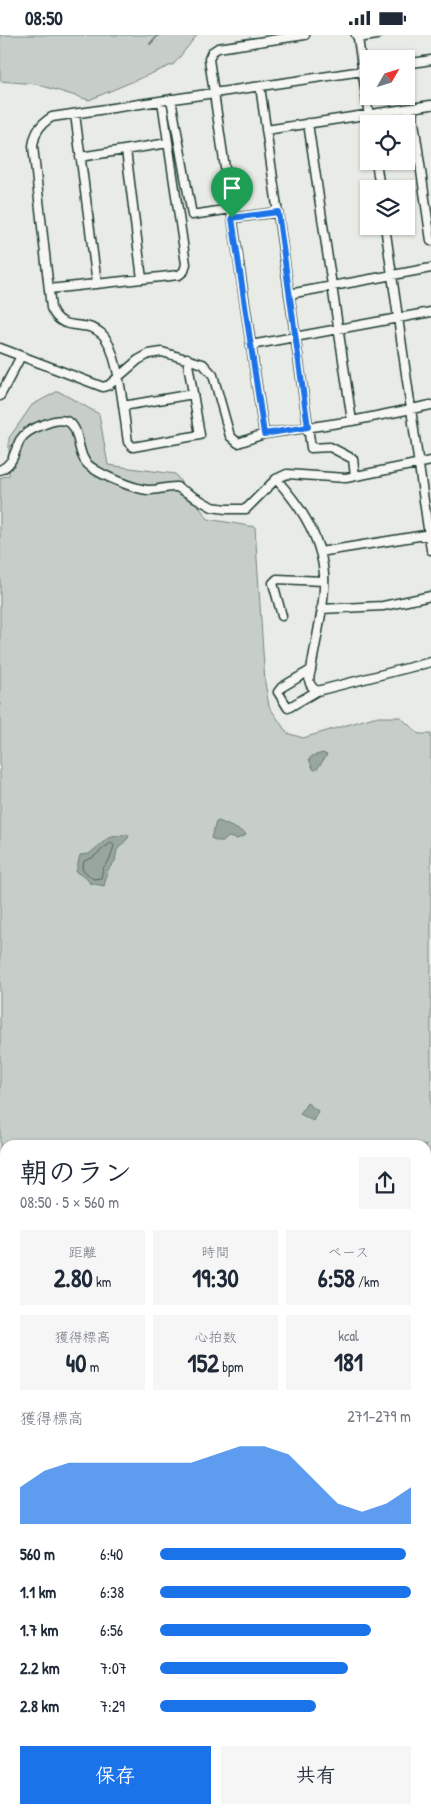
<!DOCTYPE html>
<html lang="ja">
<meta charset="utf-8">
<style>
:root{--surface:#fff;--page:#f6f6f7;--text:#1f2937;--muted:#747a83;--accent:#1a73e8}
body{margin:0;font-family:"Patrick Hand","Klee One",sans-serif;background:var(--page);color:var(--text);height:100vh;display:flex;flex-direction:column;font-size:19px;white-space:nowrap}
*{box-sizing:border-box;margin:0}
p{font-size:16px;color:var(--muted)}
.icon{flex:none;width:28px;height:28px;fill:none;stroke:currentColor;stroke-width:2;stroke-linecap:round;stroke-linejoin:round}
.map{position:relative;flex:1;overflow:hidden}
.sheet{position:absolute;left:0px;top:1105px;width:431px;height:674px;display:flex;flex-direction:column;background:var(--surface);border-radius:15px 15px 0 0;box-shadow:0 1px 4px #0004}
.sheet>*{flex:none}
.needle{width:32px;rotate:51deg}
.tools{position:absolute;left:360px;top:15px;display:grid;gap:10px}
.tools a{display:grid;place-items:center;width:55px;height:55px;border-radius:0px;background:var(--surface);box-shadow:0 1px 4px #0004;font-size:25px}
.pin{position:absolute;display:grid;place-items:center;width:42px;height:42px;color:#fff;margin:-51px -21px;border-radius:50% 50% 50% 0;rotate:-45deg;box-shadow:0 0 5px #0007}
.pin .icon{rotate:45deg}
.round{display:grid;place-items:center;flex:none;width:52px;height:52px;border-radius:0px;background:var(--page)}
.overview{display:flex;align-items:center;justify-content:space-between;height:85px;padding:0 20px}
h1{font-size:28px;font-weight:700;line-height:38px}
.figures{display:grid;grid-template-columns:repeat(3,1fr);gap:8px;height:85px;padding:5px 20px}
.figures div{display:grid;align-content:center;border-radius:0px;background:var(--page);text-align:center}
.figures b{font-size:25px;font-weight:700}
.figures small{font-size:14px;font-weight:400}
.figures p{font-size:14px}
.chart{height:140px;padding:10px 20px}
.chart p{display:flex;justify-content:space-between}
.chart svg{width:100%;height:90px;margin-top:5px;fill:var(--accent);opacity:.7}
.cta{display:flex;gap:10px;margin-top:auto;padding:10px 20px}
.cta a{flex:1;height:58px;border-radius:0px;background:var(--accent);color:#fff;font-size:20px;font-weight:700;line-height:58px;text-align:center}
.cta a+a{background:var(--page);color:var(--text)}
ul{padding:0 20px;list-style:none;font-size:16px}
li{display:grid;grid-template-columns:80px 60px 1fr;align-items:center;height:38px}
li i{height:12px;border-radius:6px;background:var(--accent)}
.status{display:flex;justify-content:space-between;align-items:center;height:35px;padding:0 25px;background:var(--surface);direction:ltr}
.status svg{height:14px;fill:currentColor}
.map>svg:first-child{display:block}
.green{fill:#c7cec9;stroke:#73867e;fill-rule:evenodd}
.water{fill:#99a6a0;stroke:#687c75}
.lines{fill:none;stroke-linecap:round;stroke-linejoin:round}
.shore{stroke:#50675f;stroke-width:1}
.stream{stroke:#687c75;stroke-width:2}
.river{stroke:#99a6a0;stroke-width:11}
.minor-casing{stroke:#1f3d34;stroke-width:11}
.minor{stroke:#f6f6f2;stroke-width:8}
.route-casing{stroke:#fff;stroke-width:10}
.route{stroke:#1a73e8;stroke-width:6}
</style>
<div class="status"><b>08:50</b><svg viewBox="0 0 49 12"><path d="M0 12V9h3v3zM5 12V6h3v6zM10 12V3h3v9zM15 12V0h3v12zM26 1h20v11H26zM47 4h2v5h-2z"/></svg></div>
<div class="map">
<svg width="431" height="1778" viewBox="0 0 431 1778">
<rect width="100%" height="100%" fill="#e9ebe7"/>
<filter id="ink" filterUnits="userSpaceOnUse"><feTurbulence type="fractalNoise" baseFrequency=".02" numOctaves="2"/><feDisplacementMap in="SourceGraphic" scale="10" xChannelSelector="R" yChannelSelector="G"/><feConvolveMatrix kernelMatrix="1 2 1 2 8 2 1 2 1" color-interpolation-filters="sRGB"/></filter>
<g filter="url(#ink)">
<path class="green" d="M0 0H197L174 29 89 65 36 49 0 46Z
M58 356 99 379 108 430 175 439 208 484 255 492 265 648 269 671 287 698 303 703 374 682H400L419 699H431V1778H0V443L9 440V403L32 370ZM5 1110H426V1774H5Z"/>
<path class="water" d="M323 718 327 720 317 734 315 735 313 734 309 724 312 721Z
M219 786 245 798 246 800 237 804 228 802 224 806H217L211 803 216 787Z
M127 799 129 802 117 815 115 826 108 835 104 851 90 848 86 843 76 837 80 820 89 819 108 803Z
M307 1068 318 1076 313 1086 300 1079Z"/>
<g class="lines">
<path class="shore" d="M112 808 114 811 110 824 103 833 101 843 93 844 82 834 84 826 92 823 105 812Z"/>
<path class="stream" d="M150 9 158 0"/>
<path class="river" d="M0 1527 5 1532
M10 1778 12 1774"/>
<g class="minor-casing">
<path id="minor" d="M356 0 358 3 370 89
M358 3 377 0
M406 29 431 25
M260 51 311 413 330 412 353 424 355 441
M171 64 192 180 231 174
M412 73 431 206
M75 79 97 249
M308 88 352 386
M266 95 431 70
M126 115 142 244
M80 122 168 108
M376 126 380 154
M233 183 278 177
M385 191 431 515
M49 254 179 240 184 236 186 229 162 66
M289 259 431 233
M251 310 431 277
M0 313 103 352 109 350 138 325 149 319 162 317 203 329 213 340 230 401 238 408 264 399 352 386 431 370
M187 323 200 400 133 412 128 407C124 382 119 315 102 299 85 283 63 300 51 273L33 111C35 97 40 89 52 82L369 35
M0 361 21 321
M123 371 193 359
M264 399 209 24 212 17 218 13 305 0
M0 435C14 429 14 417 20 405 24 398 34 393 42 390 90 370 69 418 91 432 103 441 132 453 147 455 158 456 167 451 177 452L212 472 226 474H246L276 444 287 439 346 443 431 426
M276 444C300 470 321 502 324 539 326 566 315 608 311 635L282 652 278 657 288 673 317 656 431 627
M320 517 431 499
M321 574 383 571 431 561
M282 581 273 548 277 544 324 546
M311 635C308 645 308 650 317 656
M311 1778C322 1773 342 1773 353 1778
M425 1778 431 1773"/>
</g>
<use href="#minor" class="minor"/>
</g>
</g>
<g class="lines" filter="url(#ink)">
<g class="route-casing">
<path id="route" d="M278 177 308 392 264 399 232 183Z"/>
</g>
<use href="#route" class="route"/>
</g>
</svg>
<div class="tools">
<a><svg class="needle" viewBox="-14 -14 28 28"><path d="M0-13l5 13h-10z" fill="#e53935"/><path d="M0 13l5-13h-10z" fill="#747a83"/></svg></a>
<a><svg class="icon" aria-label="locate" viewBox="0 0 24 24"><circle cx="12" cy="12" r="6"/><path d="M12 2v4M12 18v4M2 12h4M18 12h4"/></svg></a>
<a><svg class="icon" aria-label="layers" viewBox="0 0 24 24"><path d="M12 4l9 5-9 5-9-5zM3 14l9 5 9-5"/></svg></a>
</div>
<div class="pin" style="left:232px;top:183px;background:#1e9e55"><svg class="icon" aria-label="arrive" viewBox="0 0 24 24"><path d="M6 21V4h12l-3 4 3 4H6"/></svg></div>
<section class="sheet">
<div class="overview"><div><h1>朝のラン</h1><p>08:50 · 5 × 560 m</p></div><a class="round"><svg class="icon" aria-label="share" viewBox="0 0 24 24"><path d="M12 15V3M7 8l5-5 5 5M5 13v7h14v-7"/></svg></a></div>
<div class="figures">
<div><p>距離</p><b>2.80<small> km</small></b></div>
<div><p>時間</p><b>19:30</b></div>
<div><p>ペース</p><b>6:58<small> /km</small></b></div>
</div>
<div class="figures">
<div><p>獲得標高</p><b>40<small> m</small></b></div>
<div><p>心拍数</p><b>152<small> bpm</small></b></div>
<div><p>kcal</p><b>181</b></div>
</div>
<div class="chart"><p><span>獲得標高</span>271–279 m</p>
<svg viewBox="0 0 160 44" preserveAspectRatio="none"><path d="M0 44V26L10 18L20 14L30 14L40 14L50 14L60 14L70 14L80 10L90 6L100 6L110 10L120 22L130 34L140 38L150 34L160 26V44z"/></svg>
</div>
<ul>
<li><b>560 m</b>6:40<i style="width:98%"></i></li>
<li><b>1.1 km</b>6:38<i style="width:100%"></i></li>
<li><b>1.7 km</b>6:56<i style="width:84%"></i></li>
<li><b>2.2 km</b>7:07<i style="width:75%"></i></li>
<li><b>2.8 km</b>7:29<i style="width:62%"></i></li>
</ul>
<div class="cta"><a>保存</a><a>共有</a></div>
</section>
</div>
